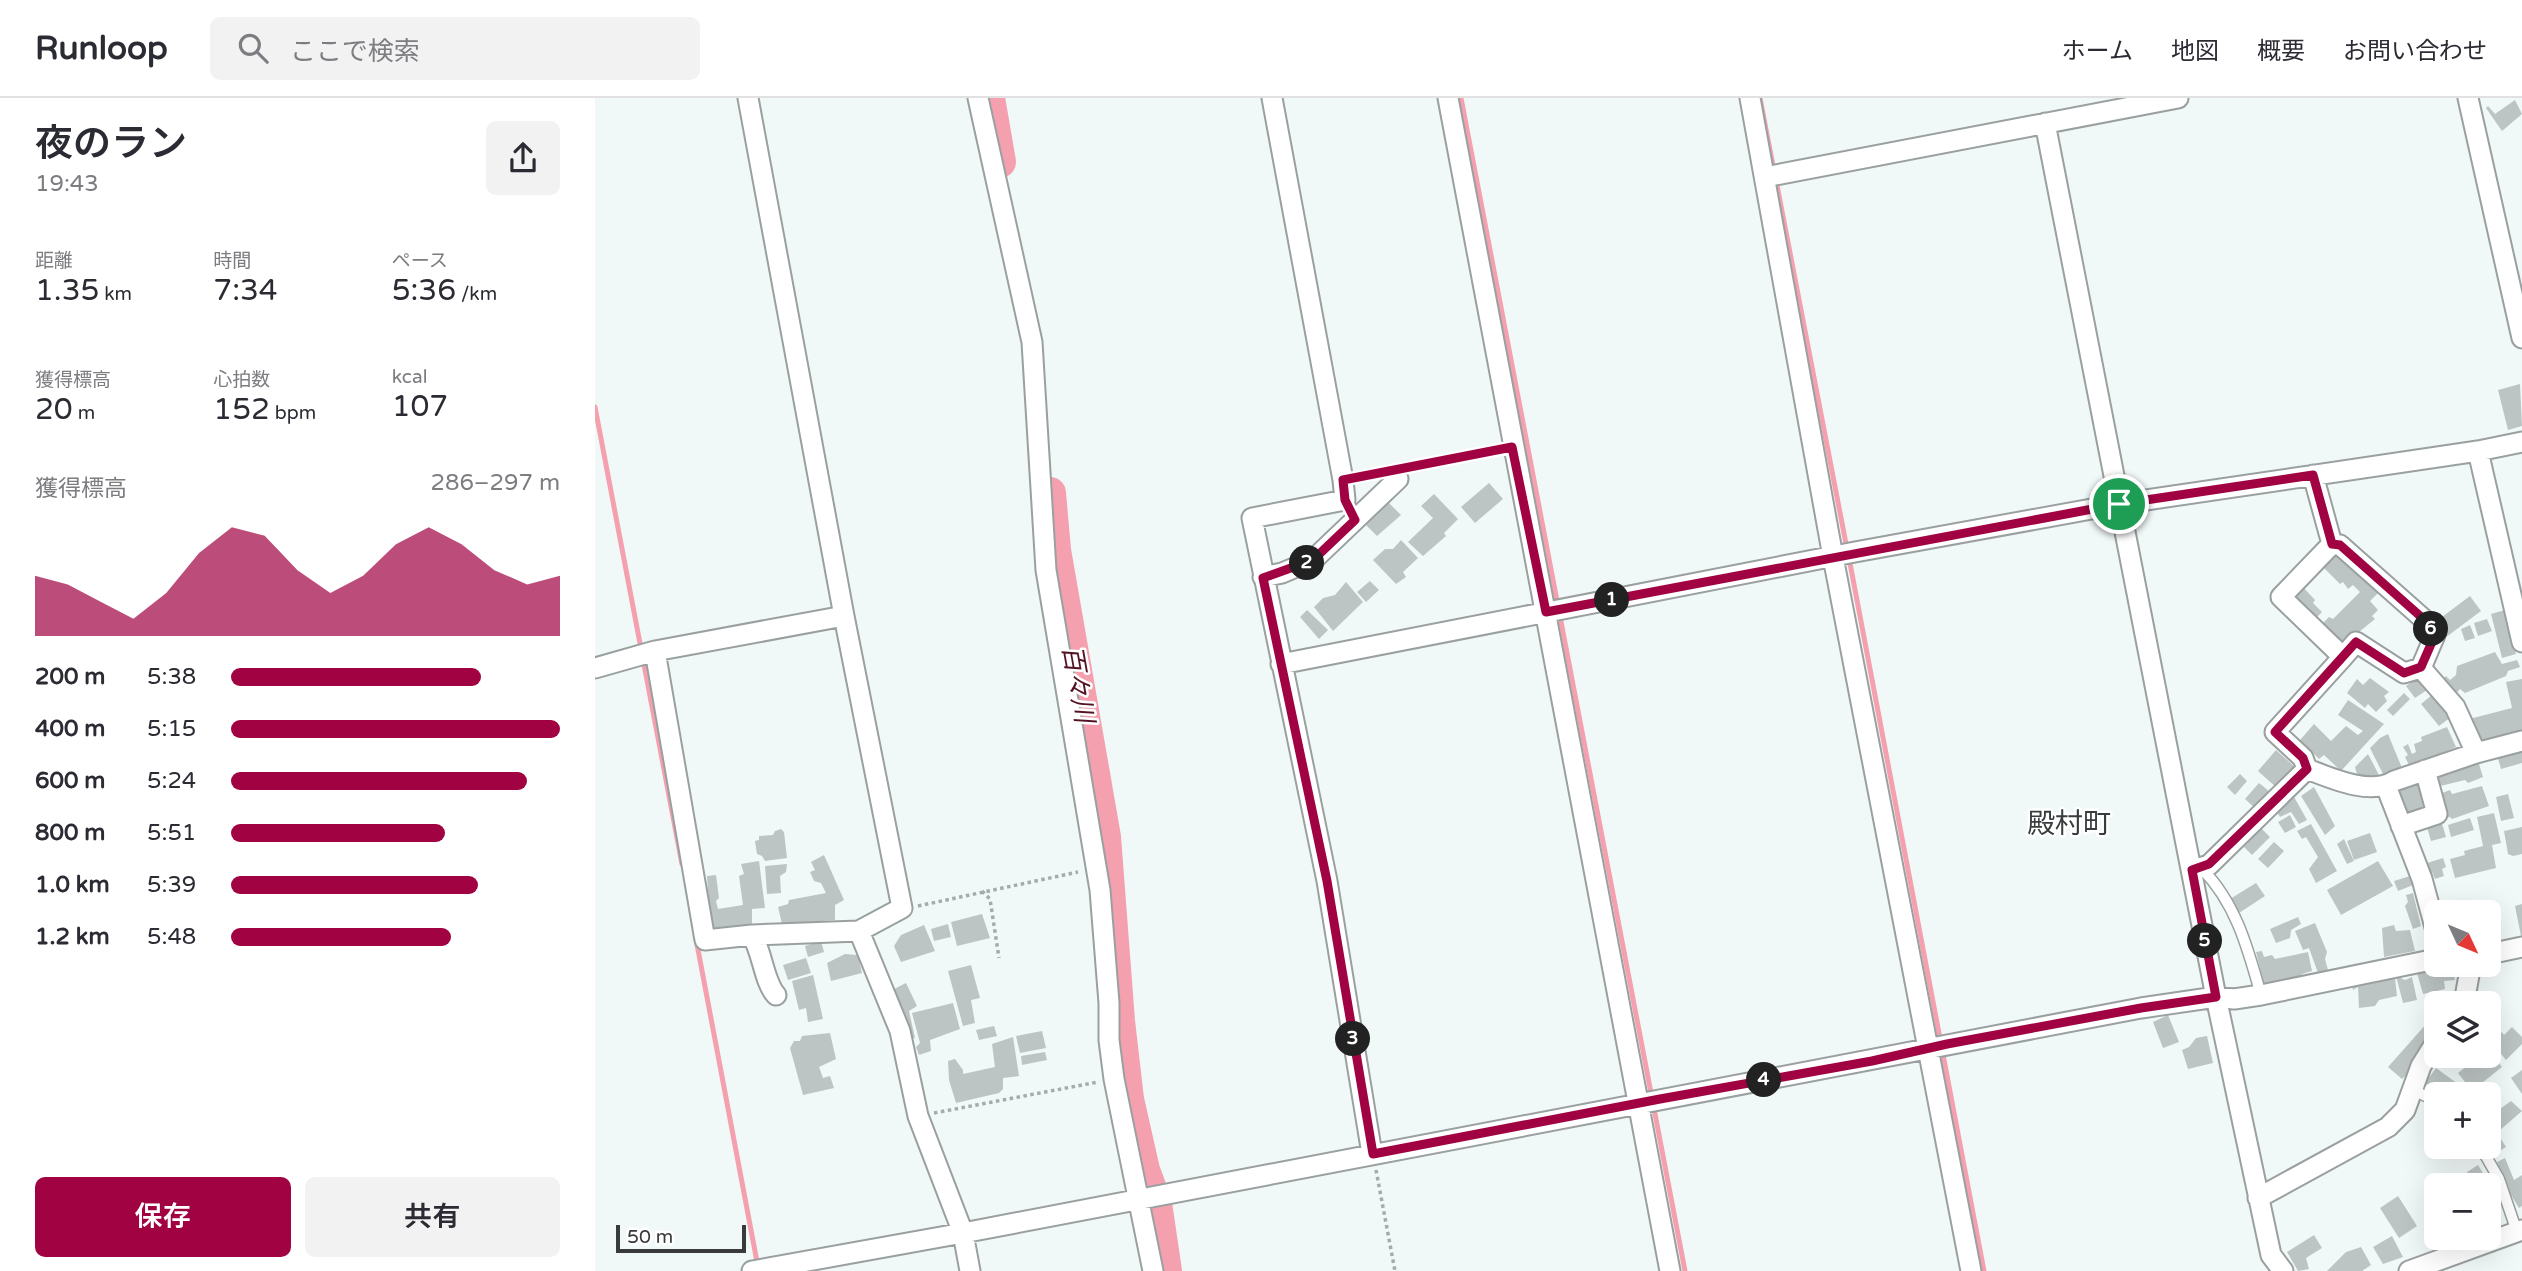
<!DOCTYPE html>
<html lang="ja">
<meta charset="utf-8">
<style>
:root{--surface:#fff;--page:#f2f2f3;--text:#2b2b33;--muted:#7c7c81;--line:#e1e1e2;--accent:#a10342}
body{margin:0;font-family:"Varela Round","Noto Sans JP",sans-serif;background:var(--page);color:var(--text);height:100vh;display:flex;flex-direction:column;font-size:26px;white-space:nowrap}
*{box-sizing:border-box;margin:0}
p{font-size:23px;color:var(--muted)}
.icon{flex:none;width:38px;height:38px;fill:none;stroke:currentColor;stroke-width:2;stroke-linecap:round;stroke-linejoin:round}
.map{position:relative;flex:1;overflow:hidden}
.details{display:flex;flex-direction:column;background:var(--surface);width:595px}
.details>*{flex:none}
.needle{width:46px;rotate:134deg}
.controls{position:absolute;left:1829px;top:802px;display:grid;gap:14px}
.controls a{display:grid;place-items:center;width:77px;height:77px;border-radius:10px;background:var(--surface);box-shadow:0 7px 28px #0002;font-size:35px}
.scale{position:absolute;left:21px;bottom:18px;width:130px;box-sizing:border-box;padding-left:7px;border:4px solid #393b3b;border-top:0;font-size:19px;line-height:24px;white-space:nowrap;color:#393b3b;-webkit-text-stroke:5px #fff;paint-order:stroke}
.pin{position:absolute;display:grid;place-items:center;width:60px;height:60px;color:#fff;margin:-30px;border:4px solid #fff;border-radius:50%;box-shadow:0 2px 7px #0007}
.km{position:absolute;width:35px;height:35px;margin:-18px;border-radius:50%;background:#222;color:#fff;font-size:19px;line-height:35px;text-align:center}
.round{display:grid;place-items:center;flex:none;width:74px;height:74px;border-radius:10px;background:var(--page)}
.overview{display:flex;align-items:center;justify-content:space-between;height:119px;padding:0 35px}
h1{font-size:38px;font-weight:600;line-height:52px}
.metrics{display:grid;grid-template-columns:repeat(3,1fr);gap:10px;height:119px;padding:7px 35px}
.metrics div{display:grid;align-content:center}
.metrics b{font-size:30px;font-weight:600}
.metrics small{font-size:19px;font-weight:400}
.metrics p{font-size:19px}
.chart{height:196px;padding:14px 35px}
.chart p{display:flex;justify-content:space-between}
.chart svg{width:100%;height:126px;margin-top:7px;fill:var(--accent);opacity:.7}
.button{display:flex;gap:14px;margin-top:auto;padding:14px 35px}
.button a{flex:1;height:80px;border-radius:10px;background:var(--accent);color:#fff;font-size:28px;font-weight:600;line-height:80px;text-align:center}
.button a+a{background:var(--page);color:var(--text)}
ul{padding:0 35px;list-style:none;font-size:23px}
li{display:grid;grid-template-columns:112px 84px 1fr;align-items:center;height:52px}
li i{height:18px;border-radius:9px;background:var(--accent)}
header{display:flex;align-items:center;gap:42px;box-sizing:border-box;height:98px;padding:0 35px;background:var(--surface);border-bottom:2px solid var(--line)}
header strong{font-size:33px}
nav{display:flex;gap:38px;margin-inline-start:auto;font-size:24px}
.search{width:490px;height:63px;background:var(--page);display:flex;align-items:center;gap:18px;box-sizing:border-box;padding:0 24px;border-radius:10px;color:var(--muted);font-size:26px}
main{display:flex;flex:1;min-height:0}
.map>svg:first-child{display:block}
.lines{fill:none;stroke-linecap:round;stroke-linejoin:round}
.stream{stroke:#f5a0ae;stroke-width:5}
.river{stroke:#f5a0ae;stroke-width:32}
.building{fill:#bdc4c4}
.lane-casing{stroke:#9aa0a0;stroke-width:13}
.street-casing{stroke:#9aa0a0;stroke-width:23}
.path{stroke:#a5aaaa;stroke-width:3.5;stroke-dasharray:3.5 3.5;stroke-linecap:butt}
.lane{stroke:#fff;stroke-width:10}
.street{stroke:#fff;stroke-width:19}
.route-casing{stroke:#fff;stroke-width:14}
.route{stroke:#a10342;stroke-width:9}
.labels{text-anchor:middle;dominant-baseline:central;stroke-width:5;stroke-linejoin:round;paint-order:stroke}
.water-label{font-size:26px;font-style:italic;fill:#531324;stroke:#fff}
.quarter-label{font-size:28px;fill:#373c3d;stroke:#fff}
</style>
<header>
<strong>Runloop</strong>
<div class="search"><svg class="icon" aria-label="search" viewBox="0 0 24 24"><circle cx="10" cy="10" r="6"/><path d="M15 15l6 6"/></svg>ここで検索</div>
<nav><a>ホーム</a><a>地図</a><a>概要</a><a>お問い合わせ</a></nav>
</header>
<main>
<section class="details">
<div class="overview"><div><h1>夜のラン</h1><p>19:43</p></div><a class="round"><svg class="icon" aria-label="share" viewBox="0 0 24 24"><path d="M12 15V3M7 8l5-5 5 5M5 13v7h14v-7"/></svg></a></div>
<div class="metrics">
<div><p>距離</p><b>1.35<small> km</small></b></div>
<div><p>時間</p><b>7:34</b></div>
<div><p>ペース</p><b>5:36<small> /km</small></b></div>
</div>
<div class="metrics">
<div><p>獲得標高</p><b>20<small> m</small></b></div>
<div><p>心拍数</p><b>152<small> bpm</small></b></div>
<div><p>kcal</p><b>107</b></div>
</div>
<div class="chart"><p><span>獲得標高</span>286–297 m</p>
<svg viewBox="0 0 160 44" preserveAspectRatio="none"><path d="M0 44V23L10 26L20 32L30 38L40 29L50 15L60 6L70 9L80 21L90 29L100 23L110 12L120 6L130 12L140 21L150 26L160 23V44z"/></svg>
</div>
<ul>
<li><b>200 m</b>5:38<i style="width:76%"></i></li>
<li><b>400 m</b>5:15<i style="width:100%"></i></li>
<li><b>600 m</b>5:24<i style="width:90%"></i></li>
<li><b>800 m</b>5:51<i style="width:65%"></i></li>
<li><b>1.0 km</b>5:39<i style="width:75%"></i></li>
<li><b>1.2 km</b>5:48<i style="width:67%"></i></li>
</ul>
<div class="button"><a>保存</a><a>共有</a></div>
</section>
<div class="map">
<svg width="1927" height="1173" viewBox="0 0 1927 1173">
<rect width="100%" height="100%" fill="#f1f8f8"/>
<g class="lines">
<path class="stream" d="M866 0 1090 1173
M1165 0 1179 73
M1181 82 1252 451
M0 309 87 766
M1254 460 1389 1173
M101 841 163 1169"/>
<path class="river" d="M394 0 405 64
M455 395 460 452 510 739 524 923 533 1001 549 1072 561 1105 571 1173"/>
</g>
<path class="building" d="M1920 2 1927 16 1907 33 1891 10 1893 8 1900 16Z
M1925 286 1927 328 1913 332 1903 292Z
M894 385 908 401 880 425 866 409Z
M839 396 863 421 849 435 851 438 828 458 813 444 838 420 826 408Z
M794 405 806 417 782 438 771 427Z
M806 442 823 460 808 474 811 479 801 486 778 462 790 451H798Z
M1744 455 1786 492 1775 503 1783 512 1777 518 1780 521 1748 547 1726 527 1734 519 1738 521 1765 494 1758 487 1753 491 1748 484 1745 486 1729 470Z
M775 483 784 492 771 504 762 494Z
M751 484 768 504 738 533 719 509 728 500 740 497Z
M1707 488 1720 502 1718 505 1727 514 1718 523 1695 500Z
M1875 498 1886 513 1850 540 1839 525Z
M712 512 733 532 724 541 705 519Z
M1910 512 1921 556 1907 560 1896 516Z
M1892 521 1897 533 1883 538 1879 525Z
M1875 527 1880 540 1870 543 1866 531Z
M1900 554 1907 566 1922 562 1925 569 1913 573 1911 578 1870 595 1865 591 1857 600 1844 585 1851 578 1855 582 1861 577 1862 568Z
M1824 579 1832 592 1820 600 1811 588Z
M1775 580 1794 594 1789 598 1792 603 1781 614 1773 606 1770 610 1752 595 1762 581 1768 587Z
M1927 581V637L1885 648 1873 626 1878 620 1917 610 1911 584Z
M1809 595 1815 601 1798 618 1792 612Z
M1838 596 1856 619 1844 628 1826 606Z
M1753 602 1789 626 1746 673 1729 657 1724 661 1705 642 1719 626 1736 643 1751 628 1763 637 1768 633 1743 617Z
M1852 629 1861 649 1815 669 1810 659 1813 657 1808 649 1813 646 1817 656 1821 654 1819 646 1827 643 1826 639Z
M1793 636 1807 670 1789 678 1775 650 1785 640Z
M1927 650V665L1906 671 1902 657Z
M1681 652 1700 669 1682 690 1663 673Z
M1773 656 1785 679 1763 680 1760 669Z
M1883 663 1888 679 1873 685 1870 682 1841 689 1837 676Z
M1645 676 1652 683 1640 697 1632 689Z
M1664 685 1675 694 1660 710 1650 701Z
M1827 685 1835 711 1811 718 1804 692Z
M1887 688 1894 708 1857 721 1855 719 1849 720 1842 697 1855 692 1857 696Z
M1719 689 1740 728 1730 737 1706 698Z
M1913 696 1919 720 1906 723 1901 699Z
M1698 697 1712 722 1704 726 1696 714 1685 719 1682 714 1691 707V701Z
M1899 715 1906 745 1897 747 1901 770 1860 780 1855 761 1870 757 1869 753 1888 748 1882 719Z
M1695 717 1701 729 1690 735 1683 724Z
M1875 720 1879 732 1856 739 1853 727Z
M1846 722 1851 739 1836 743 1831 726Z
M1716 726 1742 773 1721 785 1714 771 1723 759 1711 739 1707 741 1702 733Z
M1927 729V756L1918 758 1913 756 1909 733Z
M1666 730 1675 739 1657 757 1649 749Z
M186 731 189 734 192 760 170 763 167 758 162 756 160 743 164 742V738L178 737 180 733Z
M1775 735 1782 754 1759 762 1752 743Z
M1749 741 1759 763 1752 766 1742 746Z
M1679 744 1689 753 1673 770 1663 761Z
M229 757 249 802 240 807V822L187 826 183 809 193 806 194 802 231 795 226 785 219 783 215 774 220 772 216 764Z
M1848 760 1851 769 1847 771 1849 778 1840 781 1837 774 1832 776 1829 766Z
M164 763 170 810 157 811V829L116 833 112 778 121 777 124 800 121 803 123 811 148 807 144 778 149 776 146 766Z
M1783 763 1798 788 1746 817 1732 792Z
M192 766 191 774 185 778 186 795 172 796 170 768Z
M1815 778 1818 787 1803 793 1799 783Z
M1661 785 1670 798 1644 815 1635 801Z
M1818 795 1826 828 1818 831 1810 808 1813 804 1811 797Z
M1927 806V838H1926L1920 808Z
M387 816 395 840 362 848 356 824Z
M1703 819 1706 826 1696 832 1695 840 1681 845 1675 831Z
M1720 825 1732 854 1730 861 1733 872 1723 875 1714 850 1708 852 1700 833Z
M353 826 356 839 339 843 336 831Z
M329 827 340 853 306 864 299 848 306 837Z
M1799 827 1801 833 1815 832 1820 853 1789 859 1787 830Z
M226 843 229 854 213 859 210 848Z
M1667 853 1669 859 1677 857 1680 861 1713 854 1717 873 1707 876 1706 879 1669 887 1661 854Z
M250 856 263 857 267 875 236 883 232 865Z
M211 860 216 875 193 882 188 867Z
M376 867 385 900 376 902 380 925 368 928 353 873Z
M1858 869 1860 882 1849 883 1850 891 1828 896 1822 875Z
M218 877 228 921 213 924 211 910 204 912 197 883Z
M1801 878 1810 882 1817 879 1822 902 1808 905Z
M1800 880 1802 898 1784 902 1780 908 1764 910 1763 889 1758 892 1756 884Z
M311 885 322 908 314 913 320 940 315 941 297 892Z
M358 905 365 931 335 942 336 953 324 957 321 949 325 945 317 915Z
M1573 917 1584 944 1568 950 1558 924Z
M1833 924 1841 931 1830 942 1833 946 1815 965 1819 970 1807 981 1793 969Z
M399 928 402 938 384 942 381 932Z
M1917 929 1927 939V946L1911 962 1897 945 1907 934 1909 937Z
M447 933 451 950 425 955 421 938Z
M235 935 241 961 224 969 228 980 235 978 239 990 208 997 195 950 199 943H205L207 938Z
M1612 938 1618 965 1593 971 1587 952 1594 949 1601 940Z
M418 939 424 978 408 980V991L404 995 361 1005 354 982 353 963 360 961 368 972V976L400 969 397 946Z
M1894 952 1907 969 1877 993 1863 975 1886 957H1894Z
M450 954 452 962 427 967 426 958Z
M1841 970 1870 991 1867 996H1844L1830 985Z
M1927 972V996L1916 980Z
M1916 1003 1927 1013 1904 1033 1894 1019Z
M1906 1041 1911 1049 1900 1056 1895 1048Z
M1910 1060 1919 1082 1927 1077V1108L1924 1110 1913 1092 1902 1064Z
M1883 1067 1907 1106 1896 1113 1894 1109V1087H1879L1872 1074Z
M1803 1098 1822 1128 1804 1140 1785 1110Z
M1719 1137 1727 1150 1711 1160 1714 1171 1703 1173 1692 1154Z
M1797 1138 1808 1159 1788 1166 1778 1149Z
M1766 1149 1776 1167 1767 1173H1732L1751 1154Z"/>
<g class="lines">
<g class="lane-casing">
<path id="lane" d="M1607 771C1641 805 1653 851 1666 897
M1818 992 1841 1003
M1885 1048 1904 1081 1922 1134"/>
</g>
<g class="street-casing">
<path id="street" d="M383 0 437 244 451 472 505 792 514 905V942L519 981 558 1173
M677 0 748 382 750 402 657 420 732 783 777 1056
M853 0 1075 1173
M1155 0 1238 459 1376 1173
M1873 0 1927 240
M1450 25 1621 899 1676 1157 1688 1173
M1170 79 1583 0
M1883 353 1927 544
M1737 446 1745 447 1833 525 1840 537 1826 570 1860 609 1881 655
M668 479 687 475 718 462 803 381
M60 553 110 842 157 837 264 833 307 810 249 518 153 0
M1748 559 1761 544 1809 575 1826 570
M686 566 1260 454 1524 406 1883 353 1927 344
M0 570 60 553 249 518
M1712 671 1708 660 1680 634 1748 559 1686 499 1737 446 1718 377
M1791 688 1827 781 1841 833
M1806 728 1842 716 1830 672
M1597 772 1614 767 1712 671C1736 680 1775 698 1799 683L1881 655 1927 643
M264 833 305 933 323 1018 368 1135 375 1173
M157 837C168 856 169 884 181 897
M1894 856 1927 849
M1869 905 1876 866
M1663 1100 1793 1029 1810 1012 1826 968 1841 944
M157 1173 368 1135 1546 910 1621 899 1639 901 1666 897 1841 861
M1814 1173 1927 1132"/>
</g>
<path class="path" d="M815 369 904 351
M764 379 784 375
M387 793 395 801 404 860
M323 808 483 774
M339 1015 503 984
M781 1072 800 1173"/>
<use href="#lane" class="lane"/>
<use href="#street" class="street"/>
</g>
<g class="lines">
<g class="route-casing">
<path id="route" d="M917 349 951 514 1524 406 1718 377 1737 446 1745 447 1833 525 1840 537 1826 569 1809 575 1761 544 1680 634 1708 660 1712 671 1614 766 1597 772 1621 899 1546 910 1352 946 1277 963 1065 1001 778 1056 732 783 668 480 718 462 760 422 750 402 748 382Z"/>
</g>
<use href="#route" class="route"/>
</g>
<g class="labels">
<g class="water-label">
<text transform="translate(483 586) rotate(80)">百々川</text>
</g>
<g class="quarter-label">
<text x="1474" y="726">殿村町</text>
</g>
</g>
</svg>
<div class="controls">
<a><svg class="needle" viewBox="-14 -14 28 28"><path d="M0-13l5 13h-10z" fill="#e53935"/><path d="M0 13l5-13h-10z" fill="#7c7c81"/></svg></a>
<a><svg class="icon" aria-label="layers" viewBox="0 0 24 24"><path d="M12 4l9 5-9 5-9-5zM3 14l9 5 9-5"/></svg></a>
<a>+</a>
<a>−</a>
</div>
<div class="scale">50 m</div>
<div class="pin" style="left:1524px;top:406px;background:#1e9e55"><svg class="icon" aria-label="arrive" viewBox="0 0 24 24"><path d="M6 21V4h12l-3 4 3 4H6"/></svg></div>
<b class="km" style="left:1017px;top:502px">1</b>
<b class="km" style="left:712px;top:465px">2</b>
<b class="km" style="left:758px;top:941px">3</b>
<b class="km" style="left:1169px;top:982px">4</b>
<b class="km" style="left:1610px;top:843px">5</b>
<b class="km" style="left:1836px;top:531px">6</b>
</div>
</main>
